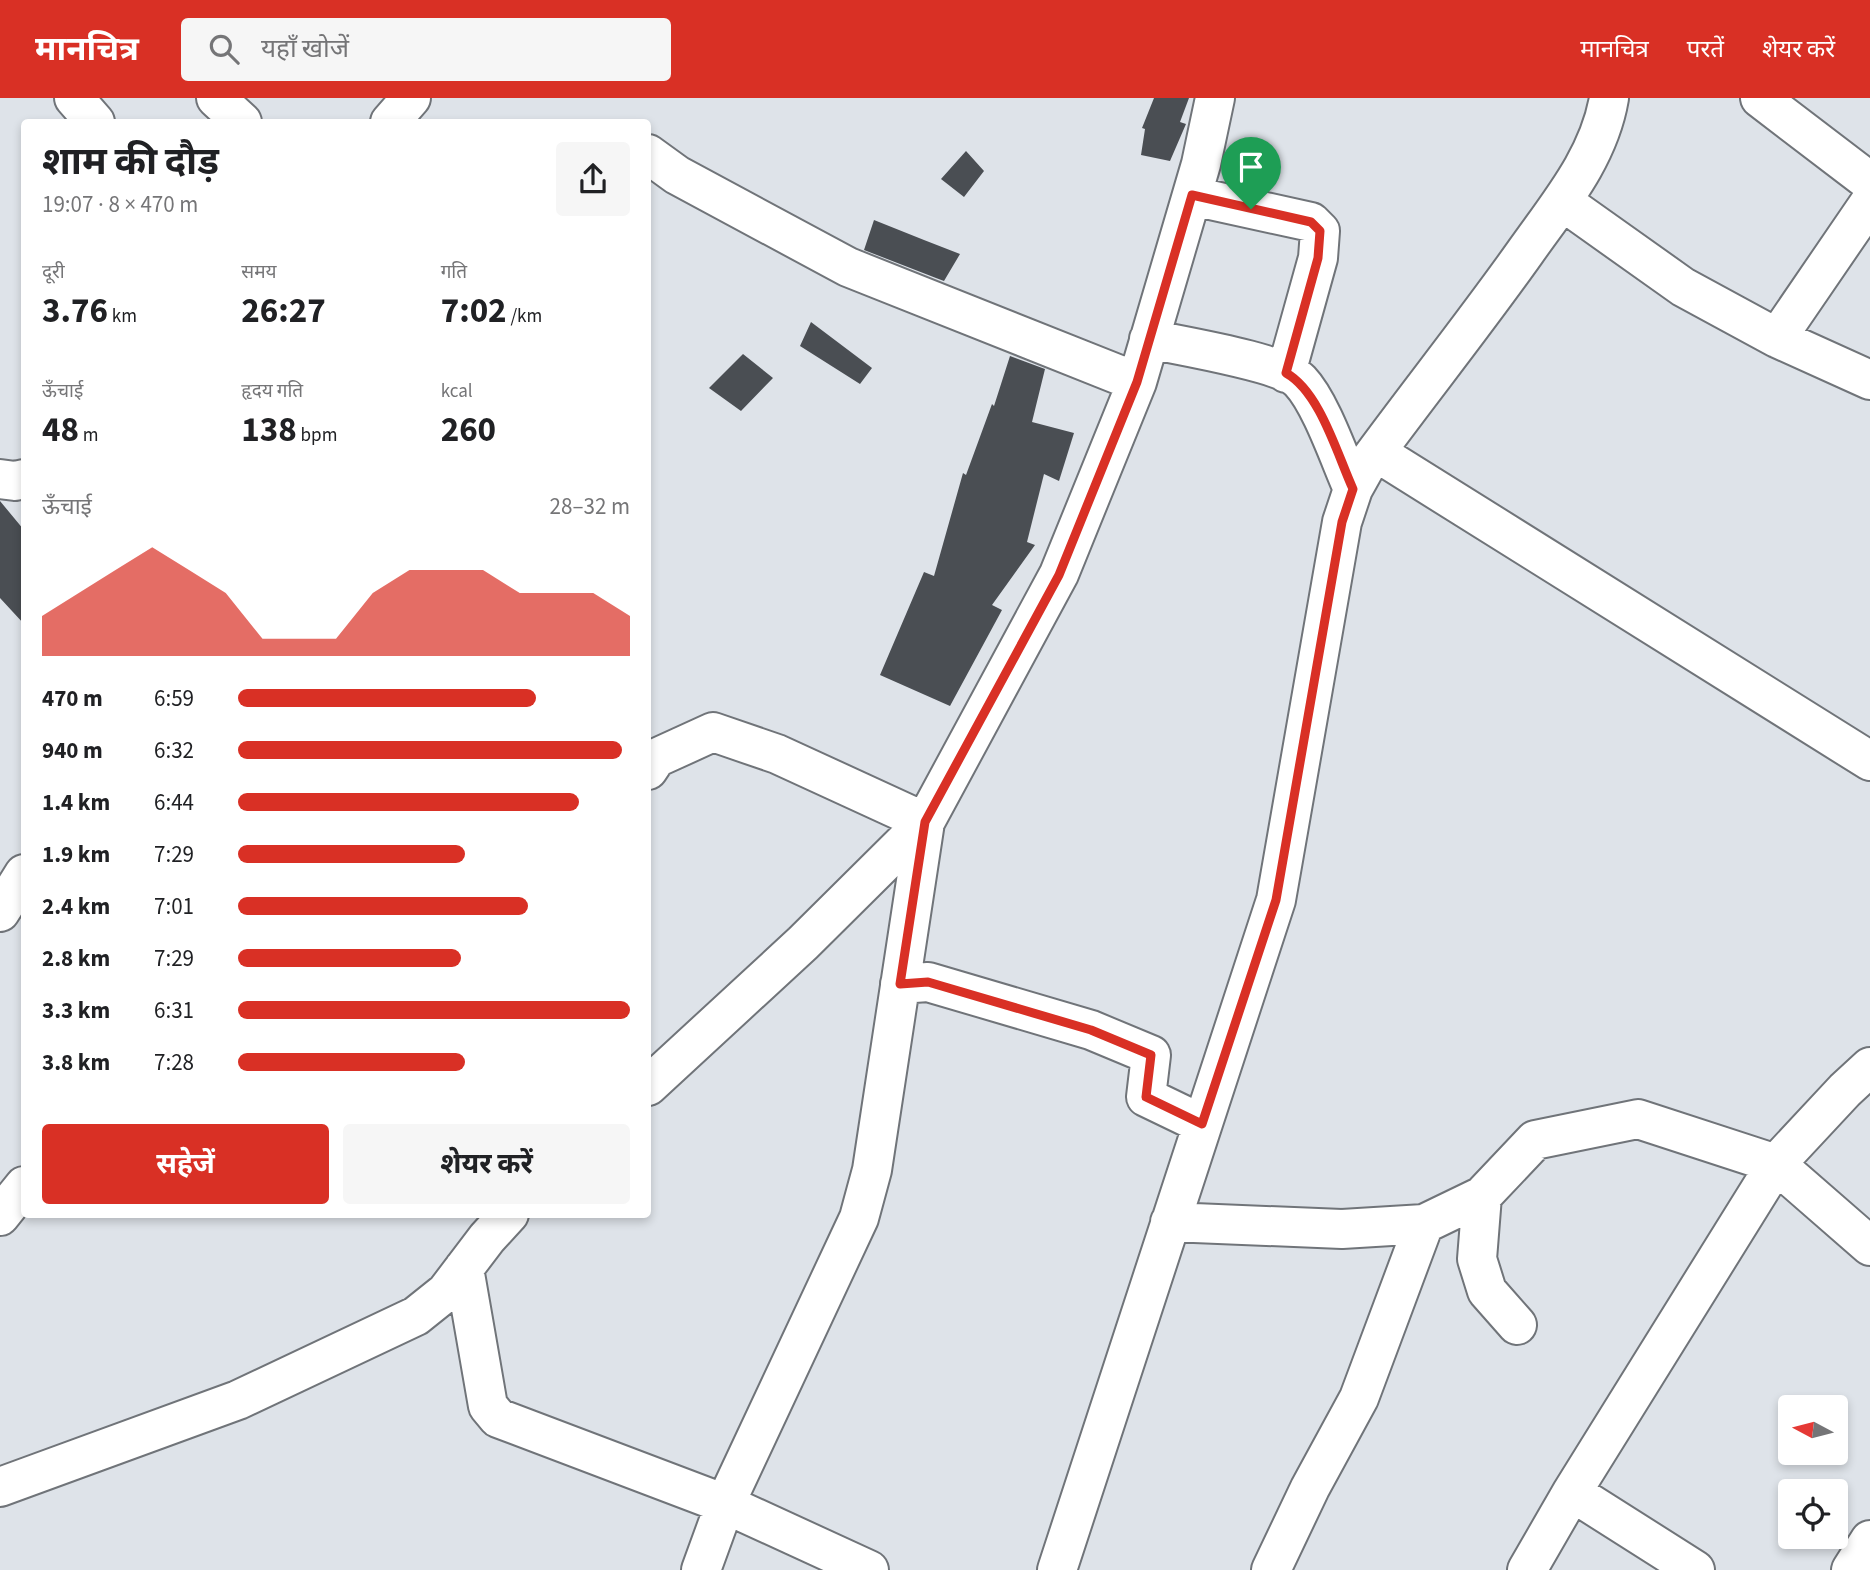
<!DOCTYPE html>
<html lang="hi">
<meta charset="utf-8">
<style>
:root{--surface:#fff;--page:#f6f6f6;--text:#202124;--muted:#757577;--accent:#d93025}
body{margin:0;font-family:"Source Sans 3","Noto Sans Devanagari",sans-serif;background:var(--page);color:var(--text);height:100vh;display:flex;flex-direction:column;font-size:26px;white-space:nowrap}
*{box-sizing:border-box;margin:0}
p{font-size:23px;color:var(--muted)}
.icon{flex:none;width:38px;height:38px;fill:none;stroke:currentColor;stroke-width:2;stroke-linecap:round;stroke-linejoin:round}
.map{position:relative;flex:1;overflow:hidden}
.drawer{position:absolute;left:21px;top:21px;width:630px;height:1099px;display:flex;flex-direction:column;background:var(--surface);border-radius:7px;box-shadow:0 4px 10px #0003}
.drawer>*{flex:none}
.needle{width:46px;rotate:277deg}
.tools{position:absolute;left:1778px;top:1297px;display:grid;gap:14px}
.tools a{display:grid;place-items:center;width:70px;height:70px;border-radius:7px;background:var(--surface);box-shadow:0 4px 10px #0003;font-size:35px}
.pin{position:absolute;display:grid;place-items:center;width:60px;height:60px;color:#fff;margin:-72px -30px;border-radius:50% 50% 50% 0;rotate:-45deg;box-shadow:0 0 7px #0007}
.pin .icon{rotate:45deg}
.round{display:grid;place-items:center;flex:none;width:74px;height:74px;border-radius:7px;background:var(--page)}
.headline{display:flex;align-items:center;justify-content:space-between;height:119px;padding:0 21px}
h1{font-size:38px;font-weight:700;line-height:52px}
.metrics{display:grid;grid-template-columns:repeat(3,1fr);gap:10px;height:119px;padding:7px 21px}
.metrics div{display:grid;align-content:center}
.metrics b{font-size:35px;font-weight:700}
.metrics small{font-size:19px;font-weight:400}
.metrics p{font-size:19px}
.chart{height:196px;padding:14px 21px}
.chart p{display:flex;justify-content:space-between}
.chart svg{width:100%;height:126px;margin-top:7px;fill:var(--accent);opacity:.7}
.cta{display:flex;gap:14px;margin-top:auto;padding:14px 21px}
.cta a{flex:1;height:80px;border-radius:7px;background:var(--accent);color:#fff;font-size:28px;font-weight:700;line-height:80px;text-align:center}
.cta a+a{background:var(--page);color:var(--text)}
ul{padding:0 21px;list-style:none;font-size:23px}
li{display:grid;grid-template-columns:112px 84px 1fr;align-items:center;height:52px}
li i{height:18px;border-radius:9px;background:var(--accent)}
header{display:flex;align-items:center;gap:42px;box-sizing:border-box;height:98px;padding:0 35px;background:var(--accent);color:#fff}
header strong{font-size:33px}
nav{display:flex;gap:38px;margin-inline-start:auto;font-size:24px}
.search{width:490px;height:63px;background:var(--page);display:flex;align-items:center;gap:18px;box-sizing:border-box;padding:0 24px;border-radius:7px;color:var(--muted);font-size:26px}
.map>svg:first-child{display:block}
.building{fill:#4a4e53}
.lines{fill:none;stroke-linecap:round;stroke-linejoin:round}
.minor-casing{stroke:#707479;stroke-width:42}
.minor{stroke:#fff;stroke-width:38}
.route-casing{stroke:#fff;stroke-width:14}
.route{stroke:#d93025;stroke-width:9}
</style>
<header>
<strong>मानचित्र</strong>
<div class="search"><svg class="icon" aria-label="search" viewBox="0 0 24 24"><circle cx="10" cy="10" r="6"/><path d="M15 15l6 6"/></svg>यहाँ खोजें</div>
<nav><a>मानचित्र</a><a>परतें</a><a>शेयर करें</a></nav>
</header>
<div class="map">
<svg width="1870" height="1472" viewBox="0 0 1870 1472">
<rect width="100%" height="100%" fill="#dee3e9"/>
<path class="building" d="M1154 0H1189L1180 24 1186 26 1170 63 1141 57 1145 31 1142 30Z
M966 53 984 73 964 99 941 81Z
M874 122 924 142 960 156 944 183 936 180 864 152Z
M811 224 872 270 860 286 800 248Z
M743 256 773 280 741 313 709 290Z
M1010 258 1045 271 1032 324 1074 335 1059 383 1044 376 1027 444 1035 447 992 507 1002 512 950 608 880 577 924 474 934 478 963 375 966 377 992 306 994 308Z
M0 403 24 432V526L0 500Z"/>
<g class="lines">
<g class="minor-casing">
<path id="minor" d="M74 0 95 24
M216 0 242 24
M1760 0 1870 84
M390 24 411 0
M648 56 677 77 848 169 1137 284
M1192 98 1311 124 1320 133 1318 160 1286 275
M1562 103 1683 189 1777 240 1870 282
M1777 240 1870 104
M1149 241C1180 248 1282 264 1300 283 1321 305 1340 362 1353 391
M1376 354 1870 663
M0 381 15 383 24 381
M648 672 656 660 713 634 777 656 925 724 872 1072 859 1120 725 1406 701 1472
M0 814 24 776
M900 886 928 884 1091 932 1151 957 1146 999 1202 1026
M648 988 803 845 925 724 1059 476 1137 284 1201 66 1215 0
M1482 1098 1477 1161 1487 1193 1517 1227
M0 1118 24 1088
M1170 1124 1342 1131 1424 1126 1482 1098 1535 1042 1638 1021 1776 1066 1870 1148
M464 1170 488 1308 498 1320 725 1406 869 1472
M0 1389 238 1302 416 1218 446 1194 487 1140 509 1116
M1572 1394 1695 1472
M1057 1472 1276 802 1342 424 1353 391 1367 366C1419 295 1475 225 1526 153 1560 105 1599 59 1609 0
M1271 1472 1310 1390 1359 1300 1424 1126
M1527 1472 1572 1394 1776 1066 1845 992 1870 969
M1851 1472 1870 1442"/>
</g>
<use href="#minor" class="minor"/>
</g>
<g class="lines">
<g class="route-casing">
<path id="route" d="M1192 97 1311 124 1320 133 1318 160 1286 275C1320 294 1337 356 1353 391L1342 424 1276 802 1202 1026 1146 999 1151 957 1091 932 928 884 900 886 925 724 1059 477 1137 284Z"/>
</g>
<use href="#route" class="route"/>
</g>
</svg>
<div class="tools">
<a><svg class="needle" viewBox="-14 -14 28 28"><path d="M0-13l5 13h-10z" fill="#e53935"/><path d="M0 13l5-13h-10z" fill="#757577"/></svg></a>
<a><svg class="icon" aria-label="locate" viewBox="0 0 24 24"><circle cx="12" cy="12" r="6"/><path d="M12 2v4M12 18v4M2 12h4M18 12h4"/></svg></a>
</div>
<div class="pin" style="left:1251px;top:111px;background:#1e9e55"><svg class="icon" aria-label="arrive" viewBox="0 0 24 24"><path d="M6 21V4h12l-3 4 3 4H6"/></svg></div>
<section class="drawer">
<div class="headline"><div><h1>शाम की दौड़</h1><p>19:07 · 8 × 470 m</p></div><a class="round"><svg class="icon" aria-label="share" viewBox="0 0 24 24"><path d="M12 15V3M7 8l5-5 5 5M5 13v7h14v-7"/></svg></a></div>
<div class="metrics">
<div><p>दूरी</p><b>3.76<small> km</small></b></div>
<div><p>समय</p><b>26:27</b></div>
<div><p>गति</p><b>7:02<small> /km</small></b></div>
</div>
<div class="metrics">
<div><p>ऊँचाई</p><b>48<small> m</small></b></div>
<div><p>हृदय गति</p><b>138<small> bpm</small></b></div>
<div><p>kcal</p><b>260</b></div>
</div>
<div class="chart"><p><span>ऊँचाई</span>28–32 m</p>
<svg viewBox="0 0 160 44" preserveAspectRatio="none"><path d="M0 44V30L10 22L20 14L30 6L40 14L50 22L60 38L70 38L80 38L90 22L100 14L110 14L120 14L130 22L140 22L150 22L160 30V44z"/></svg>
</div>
<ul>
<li><b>470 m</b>6:59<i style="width:76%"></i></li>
<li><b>940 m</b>6:32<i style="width:98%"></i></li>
<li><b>1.4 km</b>6:44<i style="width:87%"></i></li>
<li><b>1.9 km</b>7:29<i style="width:58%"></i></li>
<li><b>2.4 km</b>7:01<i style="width:74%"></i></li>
<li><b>2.8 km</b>7:29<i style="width:57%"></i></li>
<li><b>3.3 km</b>6:31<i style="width:100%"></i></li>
<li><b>3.8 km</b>7:28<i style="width:58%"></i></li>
</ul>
<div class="cta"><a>सहेजें</a><a>शेयर करें</a></div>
</section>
</div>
